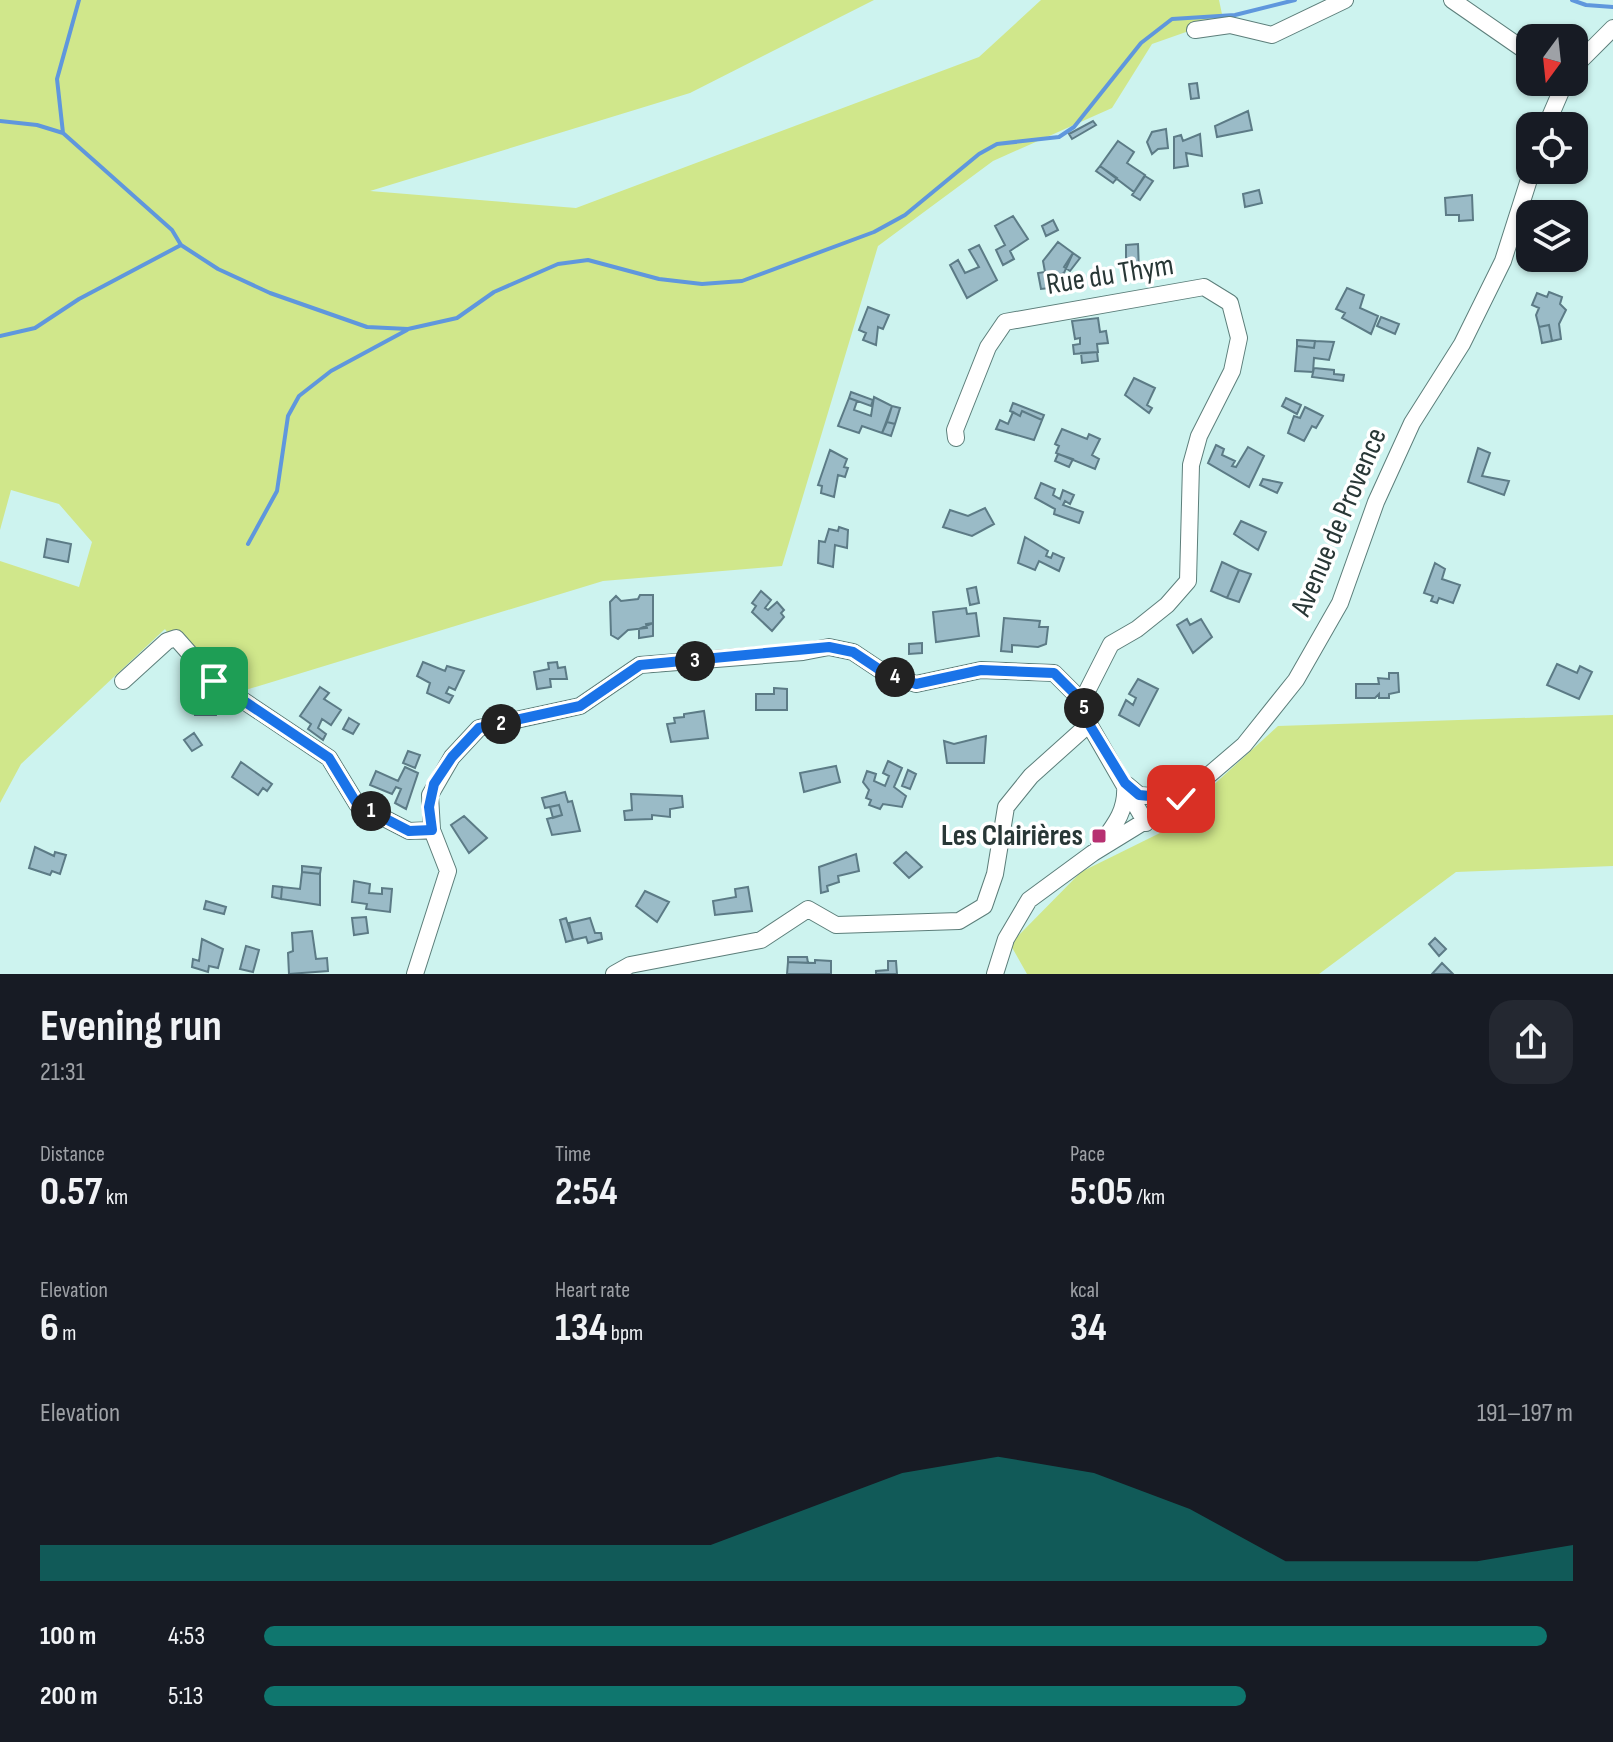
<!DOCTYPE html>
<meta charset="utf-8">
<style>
:root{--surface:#171b24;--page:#242831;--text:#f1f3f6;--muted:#9ea1a6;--accent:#0f766e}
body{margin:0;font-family:"Sofia Sans Condensed",sans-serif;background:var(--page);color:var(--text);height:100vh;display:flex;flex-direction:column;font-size:30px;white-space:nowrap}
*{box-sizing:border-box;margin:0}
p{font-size:26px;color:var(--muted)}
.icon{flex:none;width:44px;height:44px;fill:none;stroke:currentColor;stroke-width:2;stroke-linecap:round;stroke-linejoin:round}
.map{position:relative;height:974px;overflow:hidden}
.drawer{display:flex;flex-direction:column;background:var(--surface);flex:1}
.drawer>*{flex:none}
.needle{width:52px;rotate:195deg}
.controls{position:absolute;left:1516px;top:24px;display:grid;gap:16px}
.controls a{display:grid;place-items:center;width:72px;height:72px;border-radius:16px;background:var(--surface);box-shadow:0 2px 6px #0004;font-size:40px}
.pin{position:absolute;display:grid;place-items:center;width:68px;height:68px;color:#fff;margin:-34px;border-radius:16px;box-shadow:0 4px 12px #0006}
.km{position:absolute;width:40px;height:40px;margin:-20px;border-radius:50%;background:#222;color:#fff;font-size:22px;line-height:40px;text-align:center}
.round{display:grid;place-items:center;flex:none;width:84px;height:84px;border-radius:24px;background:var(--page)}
.head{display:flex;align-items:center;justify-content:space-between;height:136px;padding:0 40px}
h1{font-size:44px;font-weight:700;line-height:60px}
.metrics{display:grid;grid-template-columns:repeat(3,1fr);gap:12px;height:136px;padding:8px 40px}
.metrics div{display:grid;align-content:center}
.metrics b{font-size:40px;font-weight:700}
.metrics small{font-size:22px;font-weight:400}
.metrics p{font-size:22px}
.chart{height:224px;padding:16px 40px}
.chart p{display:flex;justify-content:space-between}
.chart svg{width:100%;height:144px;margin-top:8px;fill:var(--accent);opacity:.7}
ul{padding:0 40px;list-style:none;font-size:26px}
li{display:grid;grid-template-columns:128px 96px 1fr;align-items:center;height:60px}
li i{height:20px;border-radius:10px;background:var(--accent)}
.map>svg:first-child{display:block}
.green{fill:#d0e78b}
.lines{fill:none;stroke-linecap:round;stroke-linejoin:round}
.stream{stroke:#5f97dd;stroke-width:4}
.building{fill:#9abbc7;stroke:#5c7b86;stroke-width:2}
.minor-casing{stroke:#5c7e7a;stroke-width:18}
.minor{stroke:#fff;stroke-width:16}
.route-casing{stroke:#fff;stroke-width:16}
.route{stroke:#1a73e8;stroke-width:10}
.poi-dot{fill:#b73071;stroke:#fff;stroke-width:3}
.labels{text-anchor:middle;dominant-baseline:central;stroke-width:7;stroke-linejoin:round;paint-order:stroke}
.street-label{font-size:30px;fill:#283736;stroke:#fff}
.poi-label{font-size:30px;font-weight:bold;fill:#283736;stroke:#fff;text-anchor:end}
</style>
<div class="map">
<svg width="1613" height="974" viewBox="0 0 1613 974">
<rect width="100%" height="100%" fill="#cdf3ef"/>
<path class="green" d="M0 0H874L690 93 370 191 576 208 979 57 1041 0H1219L1223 19 1152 44 1112 108 993 161 878 246 782 566 603 581 226 696 191 669 165 629 21 764 0 803V561L79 587 92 542 59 504 11 490 0 530Z
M1613 715V866L1456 872 1319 974H1027L1010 944 1081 872 1162 832 1278 726Z"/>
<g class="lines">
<path class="stream" d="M79 0 57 79 63 133 172 230 181 245 218 269 270 293 367 327 408 329 457 318 494 292 558 264 588 260 659 279 702 284 742 281 874 232 905 215 979 154 997 144 1059 137 1074 127 1141 43 1172 19 1235 15 1295 0
M1572 0 1586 5 1613 7
M0 121 37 125 63 133
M0 336 35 328 79 299 181 245
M248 544 277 491 288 416 299 396 331 371 407 330"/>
</g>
<path class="building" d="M1197 83 1199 98 1191 99 1189 84Z
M1248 111 1252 130 1217 137 1215 126Z
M1093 121 1096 125 1072 139 1069 134Z
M1166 129 1168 148 1158 149 1152 154 1147 142 1152 132Z
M1200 134 1202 156 1186 153 1188 166 1174 168V137L1181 135 1183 141Z
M1118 141 1134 152 1127 163 1145 175 1134 192 1100 166Z
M1100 166 1117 178 1113 183 1096 171Z
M1145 176 1153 181 1140 200 1132 195Z
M1259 190 1262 203 1245 207 1243 194Z
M1472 195 1473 220 1459 221V215H1446L1445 198Z
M1013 216 1028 239 1010 251 1014 259 1003 265 996 250 1005 245 995 226Z
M1053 220 1058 230 1046 236 1042 226Z
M1058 242 1073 253 1064 273 1057 276 1059 287 1041 289 1038 273 1045 272 1043 261Z
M1138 244 1139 272 1126 273V245Z
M979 245 997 280 967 298 950 265 958 260 965 273 979 267 969 250Z
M1073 253 1080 258 1070 271 1064 267Z
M1347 288 1364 295 1360 308 1378 316 1371 334 1342 318 1345 313 1336 309Z
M1549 292 1562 297 1560 304 1566 310 1559 324 1561 339 1552 341 1549 325 1539 327 1536 315 1539 308 1532 305 1537 293 1547 297Z
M868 307 889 315 883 329 878 327 876 345 863 340 866 333 859 330Z
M1381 317 1399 324 1395 334 1377 326Z
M1098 318 1100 332 1106 331 1108 343 1097 344 1098 352 1074 354 1073 345 1080 344V338L1075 339 1072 321Z
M1549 325 1552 341 1542 343 1539 327Z
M1297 340 1315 341 1314 348 1297 346Z
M1315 341 1334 342 1329 360 1314 358 1313 372 1295 371 1297 346 1314 348Z
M1097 352 1098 361 1082 363 1081 353Z
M1314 368 1334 370V374L1344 375 1343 381 1312 377Z
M1134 378 1155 388 1147 405 1152 408 1149 413 1125 395Z
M851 392 873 400 871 406 849 398Z
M874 397 892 406 882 433 862 426 859 433 838 426 849 398 857 401 854 410 871 416Z
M1286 398 1301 405 1297 414 1282 406Z
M1013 403 1044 415 1042 420 1022 411 1020 416 1010 411Z
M892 406 900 408 895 424 887 422Z
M1305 407 1323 416 1316 428 1312 426 1304 441 1288 433 1294 416 1300 418Z
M1022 411 1042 420 1034 440 996 429 1000 420 1008 424 1013 412 1020 416Z
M887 422 895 424 891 436 882 433Z
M1062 429 1087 439 1089 434 1100 439 1092 455 1099 459 1095 469 1056 453 1059 446 1055 444Z
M1216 445 1224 449 1222 455 1235 461 1232 466 1236 467 1248 447 1264 456 1249 487 1208 463Z
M1478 448 1490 453 1482 476 1509 481 1504 495 1468 482Z
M830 450 847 459 844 467 848 468 845 477 838 475 834 497 821 493 822 486 818 485Z
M1058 454 1073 459 1069 467 1055 461Z
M1263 479 1282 483 1277 493 1260 485Z
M1041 483 1055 489 1053 495 1060 499 1063 490 1074 495 1070 504 1065 501 1063 505 1083 512 1079 523 1054 514 1055 509 1035 498Z
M985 508 994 524 972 536 943 527 950 510 968 516Z
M1241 521 1266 532 1258 550 1234 534Z
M839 527 848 530 847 548 835 545 833 567 818 563 819 541 825 542 829 529 838 531Z
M1025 537 1048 551 1046 556 1051 558 1053 553 1064 558 1059 571 1039 561 1035 570 1018 563Z
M47 539 71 544 68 562 44 557Z
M1222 562 1239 570 1227 598 1211 591Z
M1435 563 1445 569 1442 579 1460 585 1453 603 1439 598 1437 603 1431 601 1433 596 1424 593Z
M1239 570 1251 574 1239 602 1227 598Z
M976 587 979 603 970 605 967 589Z
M761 591 771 600 765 608 768 610 777 602 784 610 781 613 784 617 772 631 752 612 756 606 752 603Z
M640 595H653V623L646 624 647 628 628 630 618 639 611 635 610 602 616 596 621 601 638 599Z
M966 608 967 614 976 613 979 636 936 642 933 612Z
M1004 618 1040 621 1039 627H1048L1046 644 1038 647 1012 645V652L1001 651Z
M1187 619 1190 625 1201 619 1212 637 1193 653 1177 625Z
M653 623V636L639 638V629Z
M922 643V653L909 654V644Z
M423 662 445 671 447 666 464 671 455 690 449 687 446 693 453 696 449 703 427 693 430 683 417 676Z
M557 662 558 668 565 667 567 679H550L551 687 537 689 534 672 549 669 548 663Z
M1557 664 1577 673 1580 666 1592 672 1579 699 1547 685Z
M1389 673H1398L1399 692 1389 694V698H1379V694L1375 698H1356V684H1379L1378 678 1389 679Z
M1138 679 1158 689 1139 726 1119 715 1126 700 1133 705 1136 698 1129 694Z
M320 687 329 693 324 699 341 710 331 725 322 719 318 728 326 734 323 740 308 729 311 724 300 716Z
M774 688 787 689V710H756V694H774Z
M197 698 218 701 216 715H195Z
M704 711 708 738 671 742 667 724 675 723 674 718 684 717V714Z
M349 718 359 724 353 734 343 729Z
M194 733 202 745 192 751 184 740Z
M986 736 984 763H947L944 741 954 744Z
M408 751 420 755 415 768 403 763Z
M888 761 902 768 894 787 906 796 902 807 883 804 880 809 869 805 871 800 866 798 869 790 863 782 867 771 876 774 874 781 885 786 889 776 883 773Z
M241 762 272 784 267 791 263 788 258 795 232 777Z
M836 766 840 782 804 792 800 773Z
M405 767 418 773 406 809 395 803 401 789 396 787 392 794 370 785 376 771 398 781Z
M908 770 916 774 910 789 902 786Z
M565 792 568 802 572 801 580 831 552 835 547 819 562 815 559 805 545 808 542 798Z
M631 794 682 796 683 807 670 809V817L652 815V819L625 820 624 811 632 810Z
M559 805 562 815 553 818 550 807Z
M464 816 487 838 469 853 451 825Z
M35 847 54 856 55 852 66 855 60 874 52 871 50 875 29 868Z
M906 852 922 867 909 878 894 863Z
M856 854 859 871 838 876 839 882 827 886 828 891 821 893 819 867Z
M302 866 321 868 320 874 302 872Z
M302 872 320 874V905L281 899 282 887 300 889Z
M354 881 370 884 369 893 382 894V888L392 889 390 912 366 909 367 904 352 902Z
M273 886 282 887 281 899 272 897Z
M748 887 752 911 715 915 713 901 736 897 735 889Z
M645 891 669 902 657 922 636 906Z
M206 901 226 907 224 914 204 909Z
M366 917 368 933 354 935 352 918Z
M566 918 573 940 566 942 560 920Z
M590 918 595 933H601L602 939 588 943 586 937 573 940 569 923Z
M312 931 316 959 327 958 328 971 289 974 288 953 293 951 292 933Z
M1435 938 1446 949 1439 956 1429 944Z
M202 939 223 949 218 968 209 966 208 972 192 967 193 959 199 961Z
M246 946 259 950 253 972 240 969Z
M788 957H807L808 963 788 962Z
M815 960 831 961V974H787L788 962 815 963Z
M888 961H896L897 974H876V971L888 970Z
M1442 963 1453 974H1432Z"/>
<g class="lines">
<g class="minor-casing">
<path id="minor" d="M1452 0 1530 54
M1195 30 1230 25 1272 35 1345 0
M1574 67 1613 28
M1546 126 1565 82
M956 438 955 430 988 347 1005 322 1204 287 1230 303 1239 338 1232 371 1199 436 1191 465 1188 581 1167 605 1137 629 1111 644 1082 701
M123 681 167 641 176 638 214 681 329 758 357 804 409 831 432 830
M1127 785 1139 795 1181 799
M1099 846C1114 826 1127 811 1125 785
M415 974 448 871 432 830 430 795 452 757 479 728 580 706 640 665 803 652 829 647 853 652 886 674 916 684 981 670 1054 673 1082 701 1089 724 1146 823
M614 974 630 965 761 940 808 909 836 925 959 921 984 906 995 874 1006 807 1031 776 1089 724
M995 974 1006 939 1029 900 1093 853 1181 799 1244 745 1296 680 1340 603 1376 502 1412 423 1462 344 1503 261 1532 170"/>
</g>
<use href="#minor" class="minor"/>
</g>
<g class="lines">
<g class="route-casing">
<path id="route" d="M214 681 329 758 357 804 409 831 432 830 429 807 434 784 452 757 479 728 580 706 640 665 829 647 853 652 886 674 916 684 981 670 1054 673 1082 701 1089 724 1125 783 1139 795 1181 799"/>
</g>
<use href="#route" class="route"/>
</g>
<rect class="poi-dot" x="1091" y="828" width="16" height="16" rx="4"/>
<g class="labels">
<g class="street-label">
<text transform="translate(1110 275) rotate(-9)">Rue du Thym</text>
<text transform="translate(1339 522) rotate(-67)">Avenue de Provence</text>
</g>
<g class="poi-label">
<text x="1083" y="836">Les Clairières</text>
</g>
</g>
</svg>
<div class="controls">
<a><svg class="needle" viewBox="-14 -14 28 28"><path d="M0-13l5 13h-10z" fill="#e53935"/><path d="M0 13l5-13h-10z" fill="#9ea1a6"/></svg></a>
<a><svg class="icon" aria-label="locate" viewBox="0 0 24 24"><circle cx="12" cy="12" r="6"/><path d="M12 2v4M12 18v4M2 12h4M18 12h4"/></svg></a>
<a><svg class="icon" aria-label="layers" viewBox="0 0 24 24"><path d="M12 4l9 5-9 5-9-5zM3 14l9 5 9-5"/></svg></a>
</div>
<div class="pin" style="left:214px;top:681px;background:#1e9e55"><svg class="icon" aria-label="arrive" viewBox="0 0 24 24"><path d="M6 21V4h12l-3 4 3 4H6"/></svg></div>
<div class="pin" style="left:1181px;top:799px;background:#d93025"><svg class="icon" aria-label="check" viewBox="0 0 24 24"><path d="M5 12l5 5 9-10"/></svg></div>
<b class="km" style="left:371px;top:811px">1</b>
<b class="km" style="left:501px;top:724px">2</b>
<b class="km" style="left:695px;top:661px">3</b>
<b class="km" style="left:895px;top:677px">4</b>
<b class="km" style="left:1084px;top:708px">5</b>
</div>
<section class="drawer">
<div class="head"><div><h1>Evening run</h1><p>21:31</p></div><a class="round"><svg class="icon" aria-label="share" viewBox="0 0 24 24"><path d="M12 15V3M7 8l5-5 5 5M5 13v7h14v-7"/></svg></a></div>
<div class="metrics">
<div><p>Distance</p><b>0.57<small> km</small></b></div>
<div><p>Time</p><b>2:54</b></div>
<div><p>Pace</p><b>5:05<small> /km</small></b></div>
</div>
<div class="metrics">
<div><p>Elevation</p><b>6<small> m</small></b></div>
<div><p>Heart rate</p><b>134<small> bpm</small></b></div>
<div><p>kcal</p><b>34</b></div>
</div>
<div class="chart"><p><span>Elevation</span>191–197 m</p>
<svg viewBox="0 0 160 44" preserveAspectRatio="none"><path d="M0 44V33L10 33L20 33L30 33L40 33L50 33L60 33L70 33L80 22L90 11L100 6L110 11L120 22L130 38L140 38L150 38L160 33V44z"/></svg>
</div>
<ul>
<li><b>100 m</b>4:53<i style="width:98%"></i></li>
<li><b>200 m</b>5:13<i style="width:75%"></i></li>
</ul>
</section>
